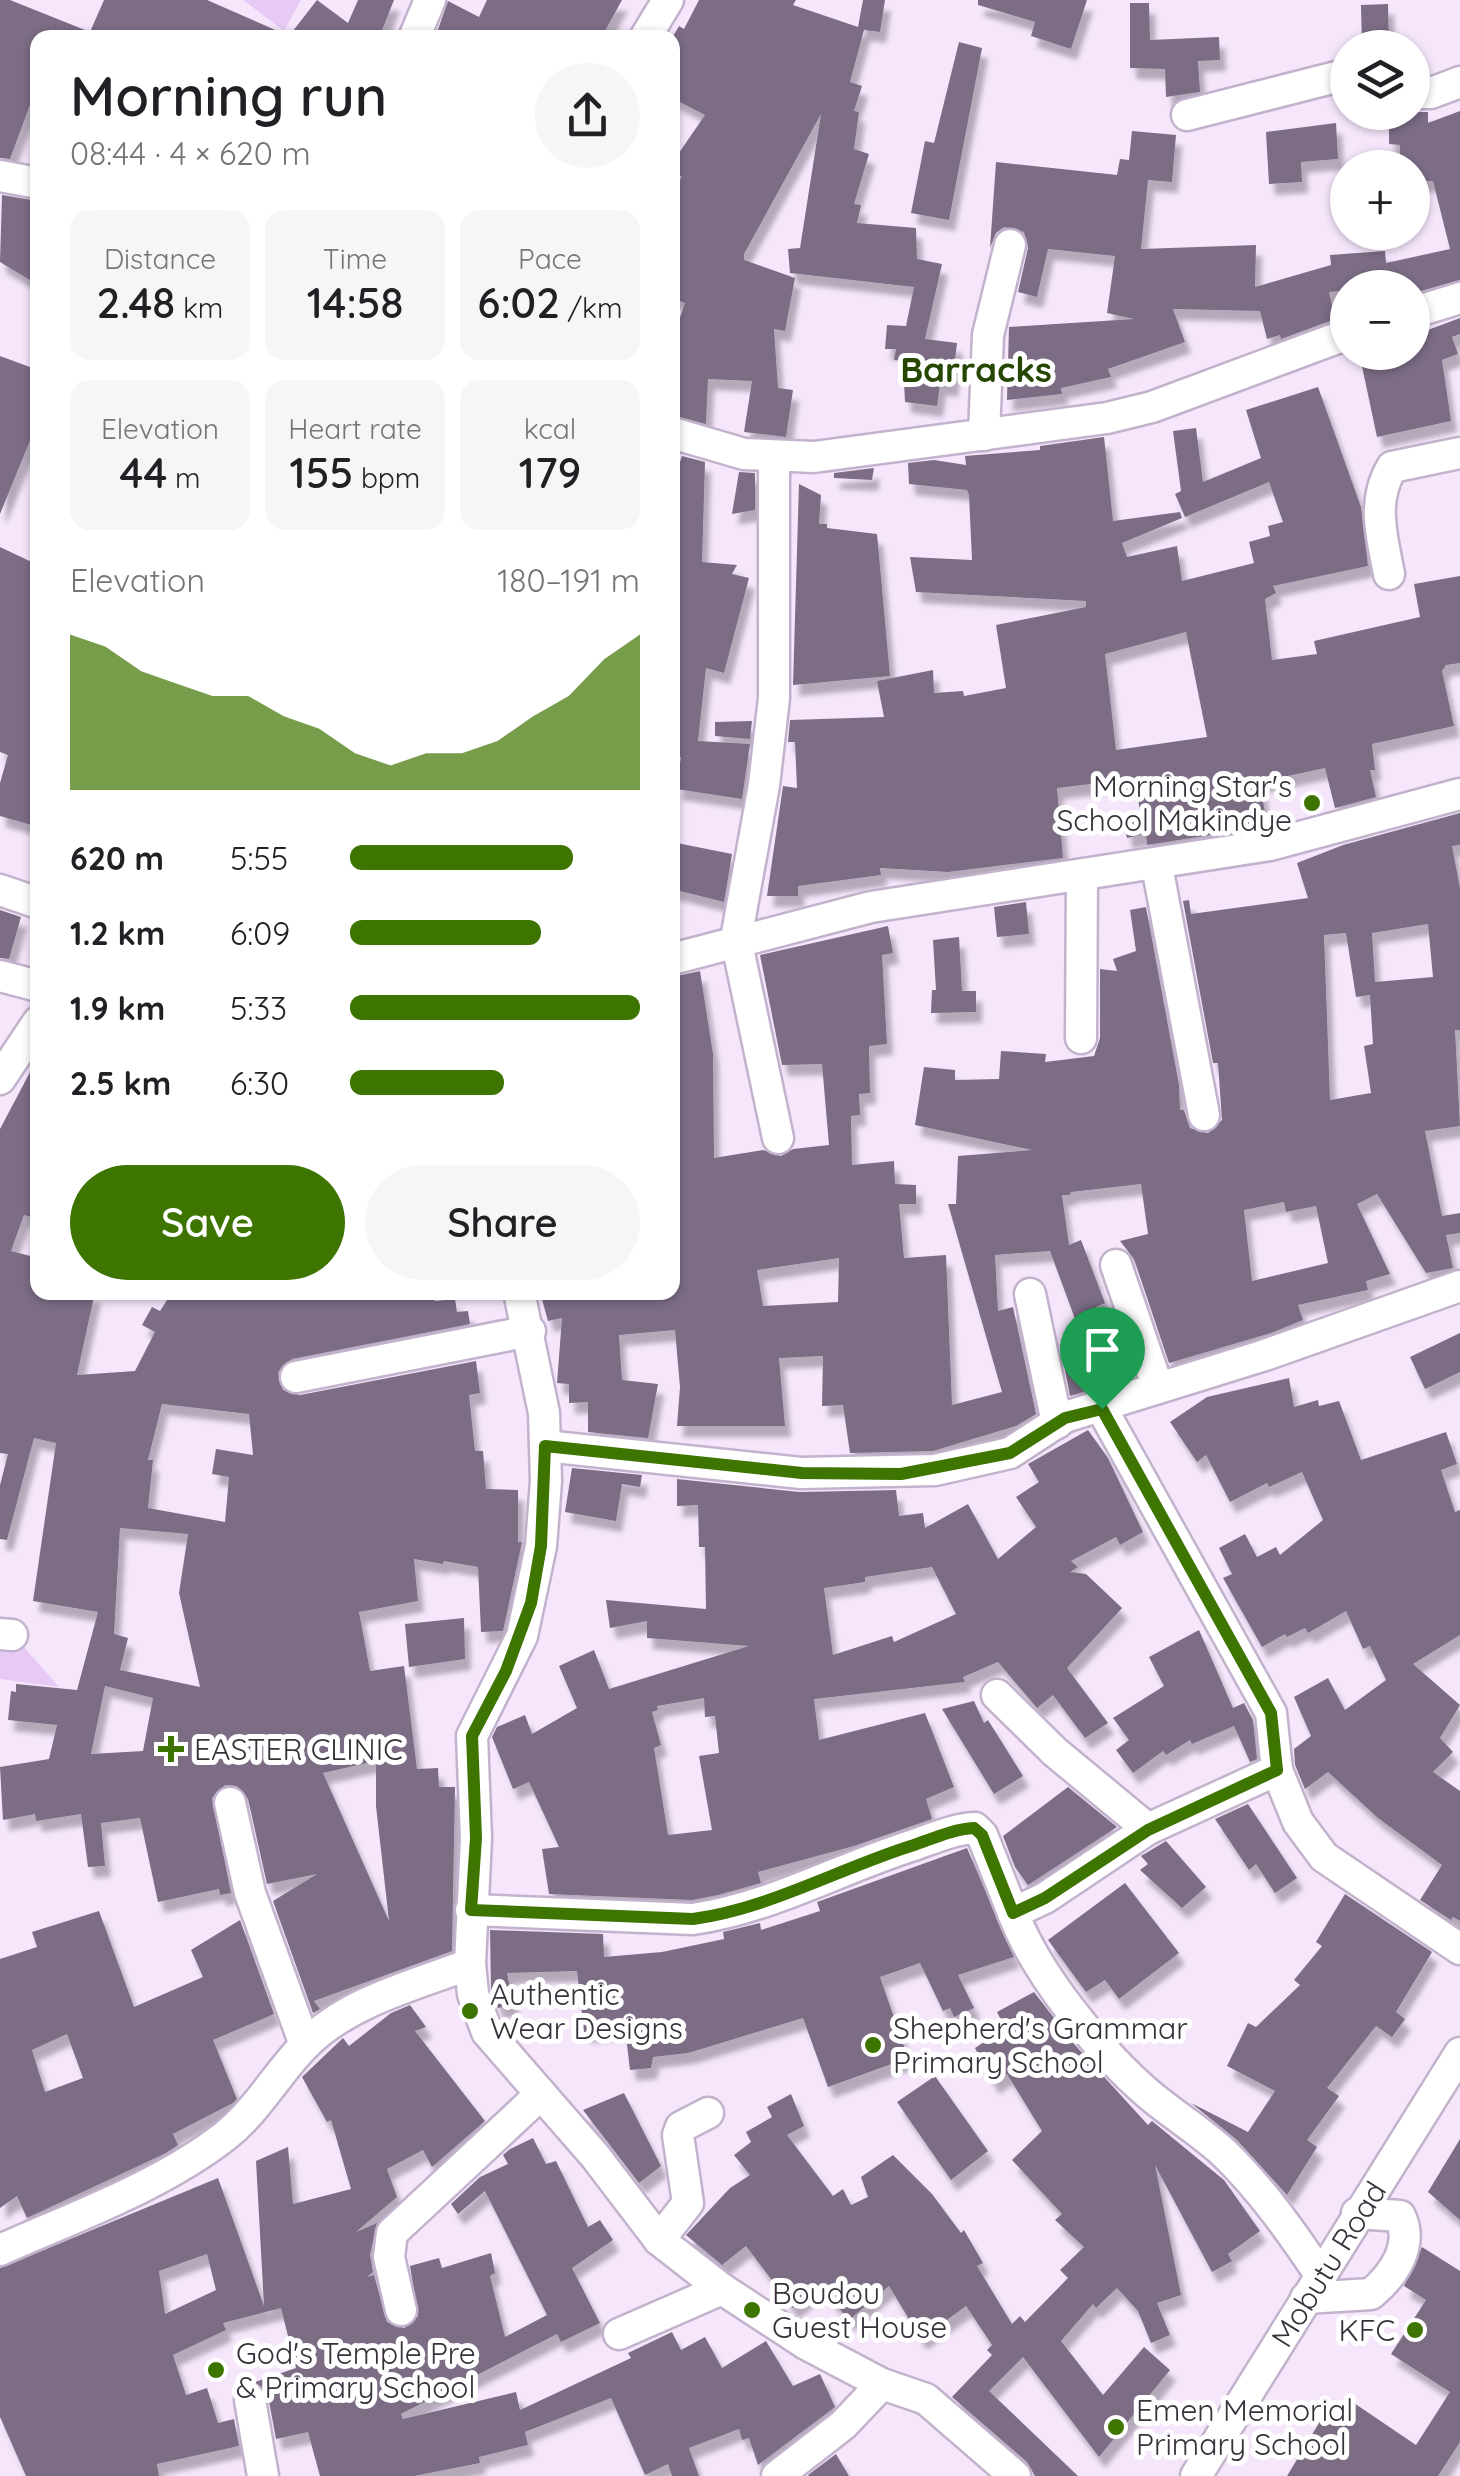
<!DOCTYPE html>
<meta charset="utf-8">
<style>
:root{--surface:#fff;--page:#f6f6f6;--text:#202124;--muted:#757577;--accent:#3e7400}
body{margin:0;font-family:Quicksand,sans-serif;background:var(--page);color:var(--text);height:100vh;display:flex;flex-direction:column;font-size:38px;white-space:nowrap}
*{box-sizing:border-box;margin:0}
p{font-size:32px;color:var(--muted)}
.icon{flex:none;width:55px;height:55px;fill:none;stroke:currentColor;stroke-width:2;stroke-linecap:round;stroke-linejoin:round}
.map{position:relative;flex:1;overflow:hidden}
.side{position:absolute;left:30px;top:30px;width:650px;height:1270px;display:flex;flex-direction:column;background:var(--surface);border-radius:20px;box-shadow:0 2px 8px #0004}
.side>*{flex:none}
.controls{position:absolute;left:1330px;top:30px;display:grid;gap:20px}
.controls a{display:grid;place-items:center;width:100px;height:100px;border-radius:50%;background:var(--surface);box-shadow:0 2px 8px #0004;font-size:50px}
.pin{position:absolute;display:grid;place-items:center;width:85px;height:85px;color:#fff;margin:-102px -42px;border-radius:50% 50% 50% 0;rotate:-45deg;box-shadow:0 0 10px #0007}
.pin .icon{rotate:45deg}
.round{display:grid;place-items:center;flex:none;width:105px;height:105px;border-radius:52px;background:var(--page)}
.head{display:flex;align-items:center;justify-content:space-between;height:170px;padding:0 40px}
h1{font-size:55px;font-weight:600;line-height:75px}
.figures{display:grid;grid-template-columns:repeat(3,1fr);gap:15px;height:170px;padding:10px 40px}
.figures div{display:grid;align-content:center;border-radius:20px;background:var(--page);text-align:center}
.figures b{font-size:42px;font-weight:600}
.figures small{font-size:28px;font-weight:400}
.figures p{font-size:28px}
.chart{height:280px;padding:20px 40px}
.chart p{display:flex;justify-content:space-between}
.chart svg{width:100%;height:180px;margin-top:10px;fill:var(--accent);opacity:.7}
.button{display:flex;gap:20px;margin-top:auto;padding:20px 40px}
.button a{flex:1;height:115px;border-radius:60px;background:var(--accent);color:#fff;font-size:40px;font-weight:600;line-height:115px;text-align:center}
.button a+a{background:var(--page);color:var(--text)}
ul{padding:0 40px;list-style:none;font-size:32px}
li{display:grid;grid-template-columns:160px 120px 1fr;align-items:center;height:75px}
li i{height:25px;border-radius:12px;background:var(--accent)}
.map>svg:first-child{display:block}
.green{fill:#e6caf5}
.building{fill:#7c6d85;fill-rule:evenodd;filter:url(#shadow)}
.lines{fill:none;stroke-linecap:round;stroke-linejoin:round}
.minor-casing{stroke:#c3b2cc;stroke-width:35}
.minor{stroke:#fff;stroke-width:30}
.route-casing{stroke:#fff;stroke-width:20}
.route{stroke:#3e7400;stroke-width:12}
.poi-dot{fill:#3e7400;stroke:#fff;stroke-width:4}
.labels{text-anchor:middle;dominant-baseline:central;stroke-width:10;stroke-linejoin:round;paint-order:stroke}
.poi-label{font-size:30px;fill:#38313b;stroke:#fff;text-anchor:start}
.street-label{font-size:30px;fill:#38313b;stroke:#fff}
.quarter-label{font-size:35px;font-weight:bold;fill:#254702;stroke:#fff}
</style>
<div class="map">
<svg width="1460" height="2476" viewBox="0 0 1460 2476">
<defs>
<filter id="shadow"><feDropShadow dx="6" dy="11" stdDeviation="2.5" flood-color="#0004"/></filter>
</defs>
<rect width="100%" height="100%" fill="#f5e6fc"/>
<path class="green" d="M243 0H301L284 31Z
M0 1646H23L59 1687 0 1679Z"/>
<path class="building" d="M0 0H10L90 32 104 0H207L289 36 317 0 348 23 358 0H394L379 38H38V83L10 159 0 158Z
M487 0H622L601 38H435L448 1 479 17Z
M699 0H796L793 5 858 27 863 0H885L880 32 864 30 850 82 862 86 854 111 859 112 854 149 869 154 854 204 861 205 857 223 916 228 917 259 942 264 925 339 957 343 952 386 940 384 937 406 905 402 903 361 894 360 896 349H885L887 325 906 326 914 287 790 273 788 249 800 248 821 114 744 254V260L795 278 785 331 774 329 778 388 793 390 786 437 744 432 752 381 708 379 706 424 672 415V340L685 303 672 298V190L682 177 672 171V163L705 115 672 98V38L679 26 684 29Z
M978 0H1087L1071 49 1031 36 1035 22 978 5Z
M1130 3H1149L1150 40 1219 37 1220 60 1198 61 1200 92 1166 97 1165 69 1130 68Z
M1388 4 1389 48H1362L1361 5Z
M959 42 982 48 949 220 911 213 925 141 934 143Z
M1460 111V280L1413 293 1411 285 1329 292 1335 319 1281 339 1280 335 1267 339 1260 311 1173 309 1185 342 1108 369 1111 377 1061 388 1062 394 1007 400 1009 327 1134 319 1107 313 1115 256 1048 249 1037 297 1018 292 1028 248 1024 232 1004 227 996 233 990 248 996 162 1117 175 1120 159 1129 160 1132 131 1176 135 1172 182 1148 180 1141 249 1256 245 1255 287 1331 265 1330 255 1385 251 1386 263 1450 249 1433 181H1412V168H1400V145L1389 144V112H1428V123Z
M1336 123 1338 159 1301 162 1302 182 1269 184 1266 132Z
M2 195 38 201V285L0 262Z
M1460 318V334L1452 337 1458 354 1442 360 1451 421 1377 437 1359 352H1412L1417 334Z
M0 356 38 370V421L0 514Z
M1318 387 1361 507 1368 566 1273 586 1276 593 1265 599 1272 660 1317 654 1314 641 1420 617 1414 584 1460 576V663L1446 665 1442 671 1454 726 1372 744 1375 770H1370L1376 797 1335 808 1325 768 1260 782 1267 826 1147 845 1146 834 1127 838 1123 819 1141 815 1134 779 1057 788 1063 858 948 872 880 868 881 875 798 886V896H767L783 786 797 788 795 742H788L790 720 884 717 877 681 933 670 934 693 963 691 964 696 1006 688 996 625 1086 607V601L916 592 910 557 972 560 969 495 967 490 909 484 908 463 934 460 966 465 965 456 1040 450V446L1104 437 1113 521 1180 512 1182 518 1122 543 1127 557 1177 546 1182 581 1254 563 1249 542 1270 536 1268 526 1283 522 1269 482 1185 517 1175 494 1181 491 1173 431 1196 428 1203 482 1261 458 1246 410ZM1186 632 1207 737 1116 750 1105 654Z
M682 456 705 462 702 562 737 565 732 574 749 578 724 673 706 668 698 741 750 744 742 799 676 789 681 757H672V487Z
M874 468 872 480 834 478V473Z
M739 472 755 473V510L732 514Z
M799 484 821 495 819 524H827V528L877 534 890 676 793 685Z
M0 547 38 565V802L31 825 0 816V783L8 755 0 752Z
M752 721 750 739 715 736V722Z
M1460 813V845L1452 846 1460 888V1030H1455L1460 1126 1425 1131 1442 1216 1460 1213V1233L1446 1235 1453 1268 1426 1273 1377 1194 1357 1204 1390 1274 1366 1281 1368 1290 1298 1305 1303 1320 1271 1333 1169 1363 1134 1259 1120 1241 1148 1234 1141 1184 1071 1192 1070 1195H1062L1069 1245 1081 1240 1105 1303 1096 1307 1109 1351 1090 1356 1117 1381 1070 1396 1060 1344 1081 1335 1050 1251 995 1255 998 1311 1013 1307 1036 1414 1016 1426 933 1451 850 1453 843 1405 822 1406 823 1356 779 1358 785 1426H677L680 1387 675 1330 619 1335 622 1380 658 1384 648 1438 588 1432V1402L569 1403V1384L557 1383 562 1318 548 1321 540 1292H672V1054H676L672 977 700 971 713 1054 714 1158 763 1150 781 1156 793 1149 829 1145 822 1064 782 1065 760 955 888 926 893 953 882 955 887 1044 869 1046 870 1093 859 1094 860 1115 851 1116 852 1165 894 1161 895 1184 916 1185V1204H899L904 1258 946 1255 952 1405 1002 1392 948 1204H956L958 1156 1032 1150 915 1125 924 1067 955 1070V1080L999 1079 1001 1051 1046 1054 1045 1062 1094 1056 1100 1038V969L1117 971 1113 959 1136 951 1130 910 1146 907 1179 1085 1180 1110H1184L1190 1128 1208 1133 1222 1120 1218 1063H1213L1183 901 1189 900 1191 914 1308 898 1297 863 1343 845ZM1428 924 1433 977 1375 982 1372 933ZM1346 933 1356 997 1370 995 1373 1044 1364 1046 1371 1093 1330 1100 1324 935ZM1284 1202 1286 1212 1316 1206 1328 1263 1252 1281 1244 1210ZM839 1258 838 1302 763 1306 757 1270Z
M672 842 732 854 724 902 672 889Z
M1026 902 1029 934 997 937 994 907Z
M0 910 21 917 9 959 0 958Z
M959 937 962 991H976V1012L931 1013 932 990H936L933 940Z
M38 1057V1219L24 1215 11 1251 38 1258V1292H95L77 1375 135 1371 155 1332 142 1325 152 1307 160 1311 172 1292H427L435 1301 455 1299 457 1312 468 1311 470 1324 292 1359 278 1372 283 1390 300 1395 476 1361 480 1393 469 1395 475 1451H483L486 1489 518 1490V1542H522L503 1631 481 1632 478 1567 444 1561 443 1564 414 1559 418 1601 359 1612 370 1671 404 1666 417 1769 438 1768 439 1787H455L452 1951 314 2001 320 2009 313 2013 273 1901 317 1874 267 1884 248 1799 237 1786 225 1785 212 1798 231 1893 220 1895 219 1889 158 1902 140 1818 101 1823 105 1866 88 1867 81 1814 36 1821 35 1814 3 1820 0 1767 49 1759 57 1725 8 1720 11 1691 16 1692V1684L77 1690 98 1612 33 1601 56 1443 34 1438 7 1540 0 1539V1485L8 1454 0 1453V1129ZM162 1404 249 1414 253 1455 216 1449 212 1474 229 1477 225 1522 148 1508 153 1460H148ZM120 1528 188 1534 179 1593 200 1687 120 1670 128 1638 114 1634ZM105 1686 153 1698 143 1751 91 1754ZM376 1761V1806L389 1921 323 1773Z
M1460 1333V1372L1425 1389 1410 1357Z
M1289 1378 1294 1407 1318 1400 1319 1406 1339 1401 1361 1460 1446 1432 1457 1464 1441 1470 1455 1512 1460 1510V1635L1413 1664 1460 1705 1440 1738 1453 1752 1433 1772 1460 1791V1921L1453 1917 1451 1920 1420 1900 1442 1865 1378 1818 1328 1772 1305 1789 1295 1765 1294 1749 1311 1736 1294 1697 1328 1678 1345 1710 1386 1680 1370 1646 1363 1649 1346 1611 1308 1633 1305 1628 1287 1637 1285 1634 1262 1647 1223 1578 1232 1574 1219 1548 1245 1534 1257 1557 1276 1547 1280 1555 1323 1520 1302 1472 1269 1487 1267 1483 1230 1502 1206 1455 1197 1462 1170 1422 1207 1397Z
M1088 1430 1108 1458 1143 1532 1120 1545 1116 1537 1071 1561 1078 1567 1070 1572 1086 1574 1122 1608 1067 1668 1108 1723 1085 1738 1053 1695 1037 1708 998 1662 963 1677 965 1682 814 1699 819 1740 925 1713 954 1787 926 1799 932 1819 854 1846 758 1872 761 1883 718 1895 692 1900 549 1894 542 1849 559 1847 529 1782 513 1789 492 1737 497 1727 525 1715 532 1734 577 1708 559 1666 594 1650 609 1689 749 1646 647 1638V1621L610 1628 606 1600 706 1609 705 1547H699L698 1505 677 1506V1479L799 1492 896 1490 899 1516 923 1513 925 1528 968 1504 998 1559 1036 1527 1016 1497 1039 1482 1028 1464ZM932 1567 956 1614 894 1642 892 1636 833 1655 824 1588 865 1582V1577ZM704 1698 705 1717 715 1716 719 1753 699 1756 712 1830 668 1835 654 1748 661 1745 652 1712 658 1710 657 1706Z
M572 1468 642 1475 640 1487 622 1484 616 1521 565 1512Z
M464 1618 465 1659 409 1667 405 1624Z
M1199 1630 1233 1708 1244 1703 1253 1720 1257 1759 1250 1762 1234 1726 1192 1744 1190 1740 1166 1755 1163 1751 1133 1773 1116 1750 1129 1740 1113 1718 1164 1686 1149 1657Z
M974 1701 984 1723 988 1720 1023 1776 994 1794 942 1709Z
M1068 1787 1117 1827 1028 1885 1015 1867 1003 1836Z
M1248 1804 1297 1878 1275 1893 1256 1864 1249 1870 1215 1819Z
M1166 1841 1206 1887 1182 1908 1140 1870 1148 1864 1141 1856Z
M967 1848 1014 1957 958 1975 974 2008 954 2017 950 2008 943 2011 920 1963 880 1977 908 2058 828 2087 803 2018 688 2053 653 2057 651 2068 630 2070 625 2028 584 2032 577 1971 507 1973 513 2005 498 2008 491 1990 490 1930 603 1934 604 1957 662 1952 724 1939 723 1932 760 1923 761 1930 820 1911 817 1902Z
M1125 1883 1179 1953 1119 1999 1105 1980 1086 1992 1048 1940Z
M1345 1894 1432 1952 1396 2012 1405 2019 1392 2037 1376 2026 1327 2088 1339 2096 1307 2140 1317 2147 1287 2195 1237 2140 1191 2103 1248 2132 1275 2091 1227 2066 1248 2023 1256 2027 1300 1985 1294 1980 1322 1946 1316 1942Z
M99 1911 134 2007 203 1977 191 1950 240 1920 274 2014 213 2040 237 2099 233 2103 173 2134 178 2145 164 2154 27 2218 17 2196 0 2208V1959L37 1947 32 1932ZM67 2034 83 2078 45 2092 32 2050Z
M1034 1992 1074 2044 1148 2125 1152 2121 1224 2180 1260 2231 1228 2254 1232 2261 1212 2272 1155 2165 1181 2295 1157 2303 1170 2335 1151 2343 1138 2311 1117 2288 1096 2308 1093 2304 1061 2341 1103 2395 1144 2347 1170 2370 1099 2457 1023 2357 989 2391 1078 2476H1035L1027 2462 952 2397 992 2355 987 2350 992 2345 966 2306 921 2339 889 2286 849 2320 820 2286 793 2308 746 2246 722 2265 686 2235 730 2188 750 2175 734 2155 751 2142 746 2132 772 2117 767 2107 791 2094 804 2126 787 2135 833 2196 843 2189 851 2205 868 2197 861 2177 893 2155 932 2194 961 2233 964 2230 983 2263 977 2266 1012 2324 1020 2316 1025 2322 1068 2278 1060 2270 1084 2247 1055 2220 1062 2214 1012 2160 1042 2131 1007 2074 993 2083 975 2048 1005 2028 997 2012Z
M410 2005 426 2027 415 2031 485 2121 432 2167 423 2150 387 2169 397 2197 356 2232 377 2223 370 2255 373 2272 367 2277 374 2275 387 2322 404 2328 418 2316 410 2266 439 2258 442 2268 491 2253 495 2273 490 2276 505 2337 547 2315 485 2191 458 2214 451 2204 480 2177 508 2164 503 2155 510 2149 533 2138 546 2164 556 2161 588 2227 600 2220 613 2240 572 2268 600 2323 561 2342 557 2334 401 2414 403 2419 516 2392 520 2410 631 2358 628 2353 672 2332 681 2350 705 2337 722 2368 766 2341 793 2386 820 2374 835 2407 758 2465 749 2438 742 2440 739 2429 689 2448 699 2476H672L668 2464 645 2475 611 2398 525 2432 528 2445 479 2457 480 2463 414 2476H320L308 2432 276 2439 268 2396 255 2382 296 2368 281 2308 223 2323 226 2330 173 2355 186 2395 207 2388 218 2423 234 2419 239 2446 157 2464 159 2476H26L0 2417V2268L218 2178 264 2306 256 2161 288 2147 293 2204 351 2189 331 2120 327 2122 302 2077 343 2038 349 2046 391 2013ZM207 2254 216 2290 165 2314 159 2271Z
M935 2076 988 2151 951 2180 897 2102Z
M624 2093 661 2166 639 2183 583 2110Z
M1460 2139V2220L1428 2192Z
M1422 2247 1460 2271V2442L1438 2476H1287L1322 2418 1331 2424 1348 2399 1416 2445 1450 2392 1391 2354 1426 2300 1404 2286Z
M836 2454 849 2476H809L808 2475Z"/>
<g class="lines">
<g class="minor-casing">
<g id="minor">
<path d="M414 38 430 0"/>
<path d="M645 38 668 0"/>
<path d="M1412 93H1431L1460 82"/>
<path d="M1187 115 1348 74"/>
<path d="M0 176 38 183"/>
<path d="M1412 313 1460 298"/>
<path d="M672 433 744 454 814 457 1107 418 1152 407 1348 334"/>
<path d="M984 435 988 335 1010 245"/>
<path d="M774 458V698L764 785 736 939 778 1138"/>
<path d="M1389 574C1382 536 1371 502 1392 467L1460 453"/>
<path d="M1157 866 1204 1115"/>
<path d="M0 890 38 903"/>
<path d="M672 959 871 907 1270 845 1460 794"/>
<path d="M0 976 38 986"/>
<path d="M1081 1038 1082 876"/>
<path d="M0 1079 38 1022"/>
<path d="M1116 1265 1158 1388"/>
<path d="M519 1292 544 1413 546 1481 541 1546 522 1636 472 1736 476 1838 470 1964 473 1994 487 2032 595 2156 659 2240 722 2289 806 2344 882 2384 926 2399 1015 2476"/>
<path d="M1030 1294 1057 1423"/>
<path d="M296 1377 530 1331"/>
<path d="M1102 1409 1271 1713 1277 1770 1298 1822 1324 1857 1460 1949"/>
<path d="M545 1446 801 1473 935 1470 1010 1453 1065 1417 1265 1355 1460 1286"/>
<path d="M0 1634 12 1635"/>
<path d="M997 1695 1055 1752 1148 1829"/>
<path d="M230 1803 250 1893 305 2045"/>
<path d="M471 1910 693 1919C771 1908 840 1868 914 1845 934 1838 954 1829 975 1828L982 1835 1013 1913 1045 1898 1148 1829 1277 1770"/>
<path d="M1013 1913C1036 1973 1096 2048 1145 2091 1170 2113 1199 2130 1224 2153 1261 2189 1290 2230 1319 2273"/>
<path d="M659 2240 688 2203 678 2135 681 2127 708 2113"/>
<path d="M0 2250C74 2217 161 2186 225 2136 258 2110 277 2073 306 2044 349 2001 415 1985 470 1964"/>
<path d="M1306 2298 1371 2294C1394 2275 1414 2245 1400 2216L1357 2213"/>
<path d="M401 2310 389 2257 392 2233 541 2094"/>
<path d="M619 2334 722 2289"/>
<path d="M250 2400 263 2476"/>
<path d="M777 2476 843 2425 882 2384"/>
<path id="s1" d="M1196 2476 1460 2053"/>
</g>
</g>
<use href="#minor" class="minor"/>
</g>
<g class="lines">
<g class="route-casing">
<path id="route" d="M1102 1409 1271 1713 1277 1770 1148 1830 1045 1898 1013 1913 982 1835 974 1828C954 1829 934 1838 914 1845 840 1868 771 1908 693 1919L471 1910 476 1838 472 1736 506 1671 531 1603 541 1546 545 1446 802 1473 901 1474 1010 1453 1065 1418Z"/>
</g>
<use href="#route" class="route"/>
</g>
<g class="poi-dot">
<circle cx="1312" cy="803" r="10"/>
<path d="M166 1734h10v10h10v10h-10v10h-10v-10h-10v-10h10z"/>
<circle cx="470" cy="2011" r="10"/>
<circle cx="873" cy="2045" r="10"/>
<circle cx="752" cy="2310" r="10"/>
<circle cx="1415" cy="2330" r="10"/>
<circle cx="216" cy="2370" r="10"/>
<circle cx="1116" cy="2427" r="10"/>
</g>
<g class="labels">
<g class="poi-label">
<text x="1292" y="786" text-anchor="end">Morning Star's<tspan x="1292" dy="34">School Makindye</tspan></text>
<text x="194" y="1749">EASTER CLINIC</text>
<text x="490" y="1994">Authentic<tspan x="490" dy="34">Wear Designs</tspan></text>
<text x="893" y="2028">Shepherd's Grammar<tspan x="893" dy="34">Primary School</tspan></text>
<text x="772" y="2293">Boudou<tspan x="772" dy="34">Guest House</tspan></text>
<text x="1395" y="2330" text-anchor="end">KFC</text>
<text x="236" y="2353">God's Temple Pre<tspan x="236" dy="34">&amp; Primary School</tspan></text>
<text x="1136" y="2410">Emen Memorial<tspan x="1136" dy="34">Primary School</tspan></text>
</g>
<g class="street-label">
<text stroke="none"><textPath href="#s1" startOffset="250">Mobutu Road</textPath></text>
</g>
<g class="quarter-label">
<text x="976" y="369">Barracks</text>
</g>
</g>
</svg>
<div class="controls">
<a><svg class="icon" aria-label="layers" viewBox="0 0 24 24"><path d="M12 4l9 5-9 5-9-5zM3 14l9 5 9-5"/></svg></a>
<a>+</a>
<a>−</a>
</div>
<div class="pin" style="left:1102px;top:1409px;background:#1e9e55"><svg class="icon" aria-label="arrive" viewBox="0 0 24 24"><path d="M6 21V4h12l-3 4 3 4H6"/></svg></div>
<section class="side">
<div class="head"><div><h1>Morning run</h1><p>08:44 · 4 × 620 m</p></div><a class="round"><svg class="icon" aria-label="share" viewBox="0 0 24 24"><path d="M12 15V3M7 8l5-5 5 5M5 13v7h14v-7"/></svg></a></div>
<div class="figures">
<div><p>Distance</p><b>2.48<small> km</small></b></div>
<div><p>Time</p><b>14:58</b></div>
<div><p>Pace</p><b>6:02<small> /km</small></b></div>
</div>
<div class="figures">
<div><p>Elevation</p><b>44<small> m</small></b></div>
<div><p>Heart rate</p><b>155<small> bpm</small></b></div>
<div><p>kcal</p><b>179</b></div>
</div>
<div class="chart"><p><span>Elevation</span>180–191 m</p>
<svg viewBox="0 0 160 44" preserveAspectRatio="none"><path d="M0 44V6L10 9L20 15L30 18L40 21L50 21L60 26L70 29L80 35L90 38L100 35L110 35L120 32L130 26L140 21L150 12L160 6V44z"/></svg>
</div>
<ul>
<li><b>620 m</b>5:55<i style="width:77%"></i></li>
<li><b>1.2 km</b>6:09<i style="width:66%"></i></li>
<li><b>1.9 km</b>5:33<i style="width:100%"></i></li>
<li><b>2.5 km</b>6:30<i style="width:53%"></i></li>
</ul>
<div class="button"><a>Save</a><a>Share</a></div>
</section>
</div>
